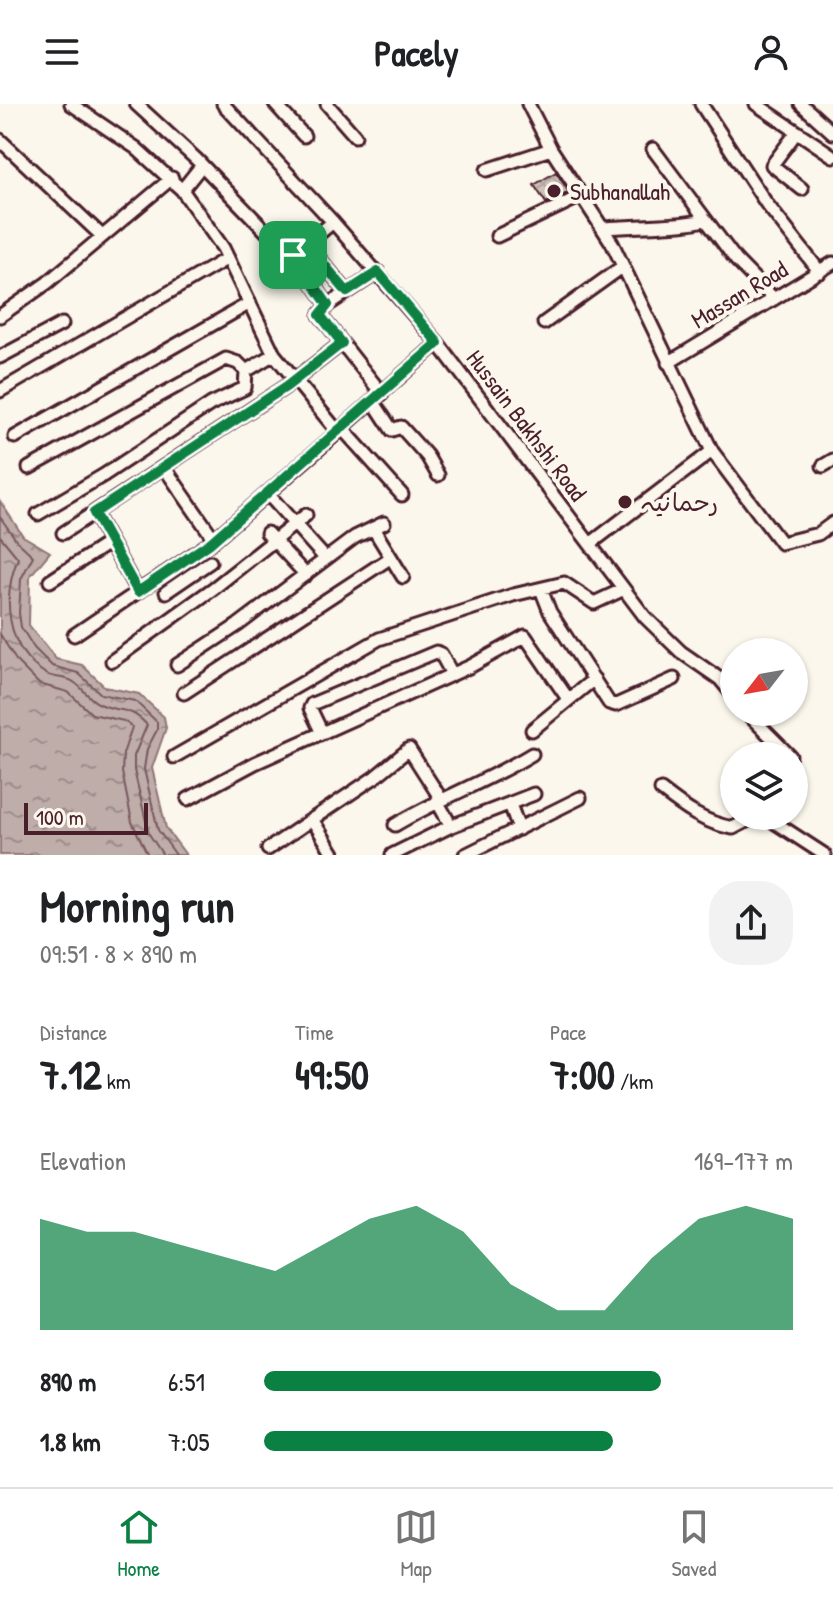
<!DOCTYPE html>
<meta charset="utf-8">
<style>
:root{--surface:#fff;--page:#f2f2f2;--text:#202124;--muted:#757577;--line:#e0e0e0;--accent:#0b8043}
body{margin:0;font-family:"Patrick Hand","Playpen Sans Arabic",sans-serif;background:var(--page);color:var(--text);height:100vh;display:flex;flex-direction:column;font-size:30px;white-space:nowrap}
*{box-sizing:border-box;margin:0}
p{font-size:26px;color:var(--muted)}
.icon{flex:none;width:44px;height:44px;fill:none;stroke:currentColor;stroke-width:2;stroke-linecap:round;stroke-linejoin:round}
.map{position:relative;height:751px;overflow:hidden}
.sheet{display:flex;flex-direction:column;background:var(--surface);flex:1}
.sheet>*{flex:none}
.needle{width:52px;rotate:239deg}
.fabs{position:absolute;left:720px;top:534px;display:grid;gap:16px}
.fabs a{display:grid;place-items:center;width:88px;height:88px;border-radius:50%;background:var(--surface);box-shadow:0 2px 6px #0004;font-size:40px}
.scale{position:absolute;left:24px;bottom:20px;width:124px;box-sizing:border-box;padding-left:8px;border:4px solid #4a1f2b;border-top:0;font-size:22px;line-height:28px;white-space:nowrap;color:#4a1f2b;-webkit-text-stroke:6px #fbf7ec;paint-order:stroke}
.pin{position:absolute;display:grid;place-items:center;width:68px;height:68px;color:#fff;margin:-34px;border-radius:16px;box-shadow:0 4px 12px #0006}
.round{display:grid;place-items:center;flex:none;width:84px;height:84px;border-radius:32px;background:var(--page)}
.overview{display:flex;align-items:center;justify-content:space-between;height:136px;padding:0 40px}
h1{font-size:44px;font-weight:800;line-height:60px}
.stats{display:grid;grid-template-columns:repeat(3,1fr);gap:12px;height:136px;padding:8px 40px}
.stats div{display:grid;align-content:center}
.stats b{font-size:40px;font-weight:800}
.stats small{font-size:22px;font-weight:400}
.stats p{font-size:22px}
.chart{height:224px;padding:16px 40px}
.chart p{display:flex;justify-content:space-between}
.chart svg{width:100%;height:144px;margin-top:8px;fill:var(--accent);opacity:.7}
ul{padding:0 40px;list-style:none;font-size:26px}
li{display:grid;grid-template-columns:128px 96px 1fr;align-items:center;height:60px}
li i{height:20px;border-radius:10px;background:var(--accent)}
header{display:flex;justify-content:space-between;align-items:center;height:104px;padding:0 40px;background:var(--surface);font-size:36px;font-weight:800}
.tab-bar{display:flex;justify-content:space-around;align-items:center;height:112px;border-top:2px solid var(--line);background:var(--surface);font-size:22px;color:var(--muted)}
.tab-bar a{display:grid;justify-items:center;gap:4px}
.tab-bar .on{color:var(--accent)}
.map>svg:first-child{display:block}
.water{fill:url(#water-ripples);stroke:#907477;stroke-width:2}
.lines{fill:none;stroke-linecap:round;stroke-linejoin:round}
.shore{stroke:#79585e;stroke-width:2}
.building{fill:url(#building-cross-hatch);stroke:#4a1f2b;stroke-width:2}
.minor-casing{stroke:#4a1f2b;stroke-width:17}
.minor{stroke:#fbf7ec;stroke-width:11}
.route-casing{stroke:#fff;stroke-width:16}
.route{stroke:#0b8043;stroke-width:10}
.poi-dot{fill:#4a1f2b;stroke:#fbf7ec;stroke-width:3}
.labels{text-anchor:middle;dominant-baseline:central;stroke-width:8;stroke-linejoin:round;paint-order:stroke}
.poi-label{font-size:24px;fill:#4a1f2b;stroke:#fbf7ec;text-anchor:start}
.street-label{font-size:24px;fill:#4a1f2b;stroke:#fbf7ec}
</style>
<header><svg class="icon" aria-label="menu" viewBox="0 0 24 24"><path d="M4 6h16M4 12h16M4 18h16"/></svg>Pacely<svg class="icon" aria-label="person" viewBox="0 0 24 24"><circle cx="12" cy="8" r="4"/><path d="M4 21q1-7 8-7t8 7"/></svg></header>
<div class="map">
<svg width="833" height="751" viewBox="0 0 833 751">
<defs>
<pattern id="water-ripples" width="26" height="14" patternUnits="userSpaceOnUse" patternTransform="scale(2)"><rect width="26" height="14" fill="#bfadaa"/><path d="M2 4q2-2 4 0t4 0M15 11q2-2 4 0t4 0" fill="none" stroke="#9d8c8b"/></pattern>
<pattern id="building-cross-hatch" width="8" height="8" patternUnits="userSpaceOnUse" patternTransform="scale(2)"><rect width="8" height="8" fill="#cfc2bc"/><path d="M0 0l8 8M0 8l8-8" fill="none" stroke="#b3a6a2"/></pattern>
</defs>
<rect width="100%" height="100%" fill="#fbf7ec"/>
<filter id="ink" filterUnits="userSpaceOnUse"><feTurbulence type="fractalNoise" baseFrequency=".0125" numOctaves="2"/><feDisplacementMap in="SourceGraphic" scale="16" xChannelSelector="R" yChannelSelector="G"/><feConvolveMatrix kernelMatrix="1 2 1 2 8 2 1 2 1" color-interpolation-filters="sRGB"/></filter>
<g filter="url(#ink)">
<path class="water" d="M0 397 23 432 50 448 30 472 29 521 56 555 82 561 105 583 139 590 164 613 166 624 152 664 166 724 186 751H0Z"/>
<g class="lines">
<path class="shore" d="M0 413 17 437 33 452 21 475 19 509 21 523 34 544 52 562 78 569 101 590 135 597 157 618V626L147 645 144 665 158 726 176 751
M0 432 18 454C2 493 5 545 46 570 55 575 67 572 75 579 84 585 89 595 98 599 119 610 128 600 147 621L134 652V666L149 730 163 751
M0 530 17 558 39 580 68 588 92 610 124 617 132 623 123 650 122 668 132 718 148 751"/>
</g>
<path class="building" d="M556 68 569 88 546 99 534 81Z"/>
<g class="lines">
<g class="minor-casing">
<path id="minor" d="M71 0 136 44 182 86 223 144 274 250 338 328 342 324 402 391
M136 0 196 55 291 153 333 118
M223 0 333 118 438 239 645 513 681 548 720 575 734 592
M275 0 304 32
M327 0 355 32
M528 0 551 45 612 139 712 347 781 439 818 430 833 419
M701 0 766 99 820 168
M756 0 833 52
M801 0 833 29
M796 29 772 61 802 85
M0 36 102 132
M653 45 736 156 774 195
M487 66 551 45
M182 86 202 61
M604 124C624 122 694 122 705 115
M497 132 581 92
M307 140 347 188
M293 151 328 201
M378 168 328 201 320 211 382 290
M0 212 47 179 172 74
M544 219 622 163
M0 253 62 220
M668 259 833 159
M246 267 274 250
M0 287 228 154
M373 297 392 326 401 323 427 352 438 371
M342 324 438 239
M15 333 250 199
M823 362 833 356
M164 363 214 435
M29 364 226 255 238 259 246 267 245 284 211 300 104 371 38 410
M267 389 325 454
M94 409 138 488
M373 424 403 473
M63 429 287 282 342 239
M267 429 306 471
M590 440 712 347
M50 477 110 438
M541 485 550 508 609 599 616 601 674 575
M166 488 210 458
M74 531 210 439 338 328
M112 557 214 484 306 411
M177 561 238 521 355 433 384 419
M184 589 390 454
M746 608 790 652
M532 626 594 575
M322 629 310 604 312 600 436 548 441 550 452 570
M174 653 379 535 513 491 564 479 594 499 622 486
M661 686C684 704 704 719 733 724L756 712
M188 695 255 659 471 562 525 532 568 595
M437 697 451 722
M510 700 519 725
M765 712 825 751
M312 715 334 751
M395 721C440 694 488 677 532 650
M268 745 375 673 409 645 441 695
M392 751 451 722 534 690
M465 751 580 694"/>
</g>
<use href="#minor" class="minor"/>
</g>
</g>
<g class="lines" filter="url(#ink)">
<g class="route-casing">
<path id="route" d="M307 140 347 188 378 168 438 239 210 439 138 488 94 409 287 282 342 239 320 211 328 201 293 151Z"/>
</g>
<use href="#route" class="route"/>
</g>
<g class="poi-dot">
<circle cx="554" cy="87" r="8"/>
<circle cx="625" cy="398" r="8"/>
</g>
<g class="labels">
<g class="poi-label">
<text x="570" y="87">Subhanallah</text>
<text x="641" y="398">رحمانیہ</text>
</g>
<g class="street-label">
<text transform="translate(739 190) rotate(-31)">Massan Road</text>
<text transform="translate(527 321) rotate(53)">Hussain Bakhshi Road</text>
</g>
</g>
</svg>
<div class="fabs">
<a><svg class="needle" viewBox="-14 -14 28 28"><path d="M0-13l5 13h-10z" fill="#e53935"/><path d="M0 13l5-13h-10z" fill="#757577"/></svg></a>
<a><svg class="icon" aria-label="layers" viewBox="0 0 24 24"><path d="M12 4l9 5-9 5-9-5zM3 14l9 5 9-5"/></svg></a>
</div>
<div class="scale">100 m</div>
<div class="pin" style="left:293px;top:151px;background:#1e9e55"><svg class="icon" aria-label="arrive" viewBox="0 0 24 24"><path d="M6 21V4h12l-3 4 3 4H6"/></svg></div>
</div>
<section class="sheet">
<div class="overview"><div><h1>Morning run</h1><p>09:51 · 8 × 890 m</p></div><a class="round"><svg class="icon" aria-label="share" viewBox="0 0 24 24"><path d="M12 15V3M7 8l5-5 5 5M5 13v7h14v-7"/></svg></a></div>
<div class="stats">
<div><p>Distance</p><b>7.12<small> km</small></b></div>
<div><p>Time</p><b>49:50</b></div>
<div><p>Pace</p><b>7:00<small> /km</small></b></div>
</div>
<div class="chart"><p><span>Elevation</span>169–177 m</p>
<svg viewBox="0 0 160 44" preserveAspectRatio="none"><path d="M0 44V10L10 14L20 14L30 18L40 22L50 26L60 18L70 10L80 6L90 14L100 30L110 38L120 38L130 22L140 10L150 6L160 10V44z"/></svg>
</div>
<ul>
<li><b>890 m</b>6:51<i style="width:75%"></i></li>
<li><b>1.8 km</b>7:05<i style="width:66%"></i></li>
</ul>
</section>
<nav class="tab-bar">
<a class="on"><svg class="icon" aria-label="home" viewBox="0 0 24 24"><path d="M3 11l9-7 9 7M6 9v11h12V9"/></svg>Home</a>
<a><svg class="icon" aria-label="map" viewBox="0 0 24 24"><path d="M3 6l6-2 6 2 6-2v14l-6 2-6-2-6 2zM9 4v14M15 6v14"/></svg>Map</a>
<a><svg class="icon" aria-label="saved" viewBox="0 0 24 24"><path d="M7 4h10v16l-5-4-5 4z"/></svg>Saved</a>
</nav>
